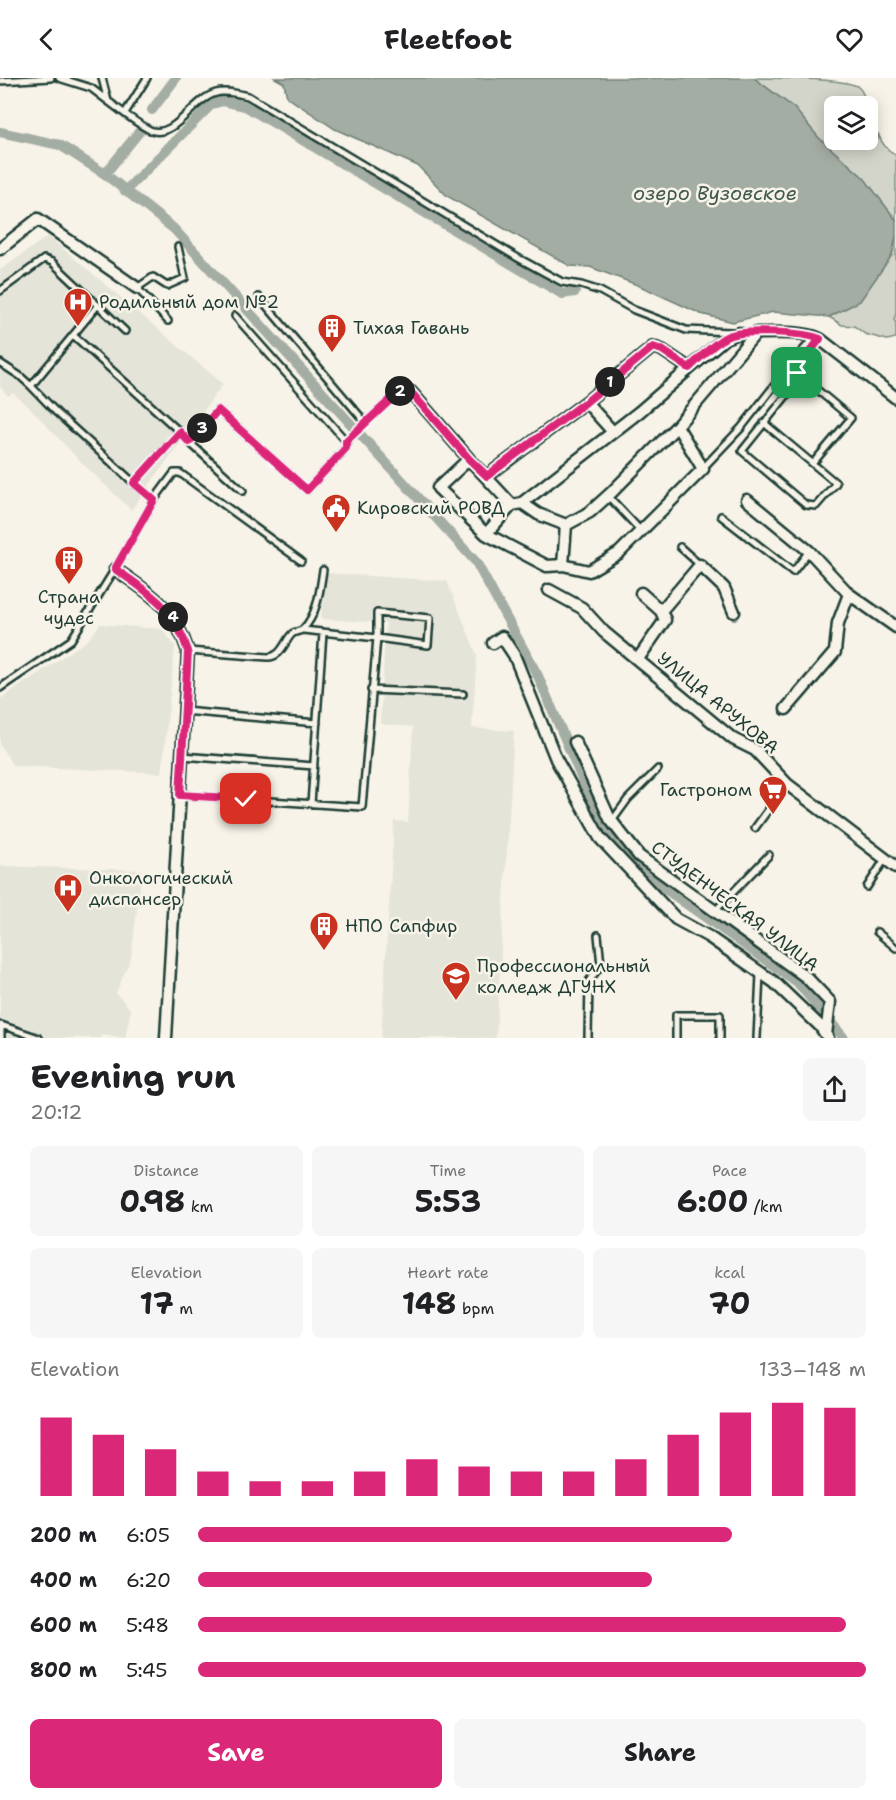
<!DOCTYPE html>
<meta charset="utf-8">
<style>
:root{--surface:#fff;--page:#f6f6f6;--text:#202124;--muted:#757577;--accent:#db2777}
body{margin:0;font-family:"Shantell Sans",sans-serif;background:var(--page);color:var(--text);height:100vh;display:flex;flex-direction:column;font-size:22px;white-space:nowrap}
*{box-sizing:border-box;margin:0}
p{font-size:20px;color:var(--muted)}
.icon{flex:none;width:33px;height:33px;fill:none;stroke:currentColor;stroke-width:2;stroke-linecap:round;stroke-linejoin:round}
.map{position:relative;height:960px;overflow:hidden}
.drawer{display:flex;flex-direction:column;background:var(--surface);flex:1}
.drawer>*{flex:none}
.tools{position:absolute;left:824px;top:18px;display:grid;gap:12px}
.tools a{display:grid;place-items:center;width:54px;height:54px;border-radius:9px;background:var(--surface);box-shadow:0 3px 15px #0003;font-size:30px}
.pin{position:absolute;display:grid;place-items:center;width:51px;height:51px;color:#fff;margin:-26px;border-radius:12px;box-shadow:0 3px 9px #0006}
.km{position:absolute;width:30px;height:30px;margin:-15px;border-radius:50%;background:#222;color:#fff;font-size:16px;line-height:30px;text-align:center}
.round{display:grid;place-items:center;flex:none;width:63px;height:63px;border-radius:9px;background:var(--page)}
.headline{display:flex;align-items:center;justify-content:space-between;height:102px;padding:0 30px}
h1{font-size:33px;font-weight:700;line-height:45px}
.figures{display:grid;grid-template-columns:repeat(3,1fr);gap:9px;height:102px;padding:6px 30px}
.figures div{display:grid;align-content:center;border-radius:9px;background:var(--page);text-align:center}
.figures b{font-size:30px;font-weight:700}
.figures small{font-size:16px;font-weight:400}
.figures p{font-size:16px}
.chart{height:168px;padding:12px 30px}
.chart p{display:flex;justify-content:space-between}
.chart svg{width:100%;height:108px;margin-top:6px;stroke:var(--accent);stroke-width:6}
.primary-button{display:flex;gap:12px;margin-top:auto;padding:12px 30px}
.primary-button a{flex:1;height:69px;border-radius:9px;background:var(--accent);color:#fff;font-size:24px;font-weight:700;line-height:69px;text-align:center}
.primary-button a+a{background:var(--page);color:var(--text)}
ul{padding:0 30px;list-style:none;font-size:20px}
li{display:grid;grid-template-columns:96px 72px 1fr;align-items:center;height:45px}
li i{height:15px;border-radius:8px;background:var(--accent)}
header{display:flex;justify-content:space-between;align-items:center;height:78px;padding:0 30px;background:var(--surface);font-size:27px;font-weight:700}
.map>svg:first-child{display:block}
.built{fill:#e5e4d9}
.green{fill:#d3d5ca;stroke:#79897f;stroke-width:1.5}
.water{fill:#a4ada3;stroke:#6f8077;stroke-width:1.5}
.lines{fill:none;stroke-linecap:round;stroke-linejoin:round}
.canal{stroke:#a4ada3;stroke-width:10}
.lane-casing{stroke:#1f3d34;stroke-width:10}
.street-casing{stroke:#1f3d34;stroke-width:15}
.lane{stroke:#f7f3e8;stroke-width:5}
.street{stroke:#f7f3e8;stroke-width:10}
.route-casing{stroke:#fff;stroke-width:12}
.route{stroke:#db2777;stroke-width:8}
.labels{text-anchor:middle;dominant-baseline:central;stroke-width:5;stroke-linejoin:round;paint-order:stroke}
.poi-label{font-size:18px;fill:#1f3d34;stroke:#f7f3e8;text-anchor:start}
.street-label{font-size:18px;fill:#1f3d34;stroke:#f7f3e8}
.water-label{font-size:20px;font-style:italic;fill:#405950;stroke:#f7f3e8}
</style>
<header><svg class="icon" aria-label="back" viewBox="0 0 24 24"><path d="M15 5l-7 7 7 7"/></svg>Fleetfoot<svg class="icon" aria-label="heart" viewBox="0 0 24 24"><path d="M12 20l-8-8c-3-5 5-10 8-4 3-6 11-1 8 4z"/></svg></header>
<div class="map">
<svg width="896" height="960" viewBox="0 0 896 960">
<rect width="100%" height="100%" fill="#f7f3e8"/>
<filter id="ink" filterUnits="userSpaceOnUse"><feTurbulence type="fractalNoise" baseFrequency=".0167" numOctaves="2"/><feDisplacementMap in="SourceGraphic" scale="12" xChannelSelector="R" yChannelSelector="G"/><feConvolveMatrix kernelMatrix="1 2 1 2 8 2 1 2 1" color-interpolation-filters="sRGB"/></filter>
<g filter="url(#ink)">
<path class="built" d="M48 158 223 306 131 432 77 380 28 328 13 315 8 318 0 309V192Z
M324 495 447 503 477 577 472 650 514 653 496 960H381L394 743 408 744 413 649 380 646 386 545 321 541Z
M100 546 162 551 175 568 162 695 13 688 0 667V621L88 562Z
M0 788 142 792 131 880 116 915 131 932 125 960 102 957 101 960H0Z"/>
<path class="green" d="M754 0C778 0 838 0 857 8 864 13 864 20 865 28H834V62H867V46L879 60 878 55C882 66 886 71 896 77V142L864 100 819 60 794 30Z
M896 158V236L894 242 896 245V260L887 262 865 256 854 248 842 247 829 239 860 223 892 177Z"/>
<path class="water" d="M275 0H754L794 30 819 60 864 100 896 142V158L892 177 860 223 829 239 773 234 733 244 701 236 640 208 590 189 570 188 447 118 418 88 335 51 287 19 284 5Z"/>
<g class="lines">
<path class="canal" d="M152 32 176 0
M0 54 60 67 105 96 174 151 476 484 538 598 601 745 651 801 797 904 844 960
M105 96 139 54
M125 113 212 26 223 23 245 28 562 216 575 214"/>
<g class="lane-casing">
<path id="lane" d="M59 0 91 10 108 23
M102 0 108 23C120 32 137 46 150 52 174 62 193 21 216 15 226 12 238 16 248 18L518 180 562 204 581 207 600 213 634 232 686 252 754 255
M0 3 51 0
M125 35 147 0
M0 213 44 181 52 184 125 253
M259 219 365 344
M168 243 137 210 153 199 167 208 185 200 178 169
M73 257 180 354
M0 285 20 298 31 308 56 334 134 405
M797 295 851 340 813 385
M31 308 98 227
M764 345 836 405 816 428 806 427 742 373 795 307 798 290 820 261
M346 363 401 312 408 311 411 314
M189 364 243 413
M703 390 741 350 795 281 815 259
M608 418 641 453
M154 422 134 405 180 354 189 364 218 332 307 412 346 370V363L235 238
M721 438 793 494 809 473
M680 469 700 487
M188 573 268 579C281 579 284 565 291 557 295 552 299 555 303 551 318 536 320 511 323 492
M0 610 71 562 115 491 154 422 174 395H180L301 483
M371 612 463 616
M184 633 317 645
M182 678 314 688
M180 717 362 729 377 560 428 567 430 540 377 535V560L303 552
M311 726 323 555
M612 743 628 721 658 691
M755 750 787 706
M867 809 885 781
M715 833 769 777
M877 854 896 870
M1 960V947L39 960
M588 960 589 903 601 887 598 857
M676 960V937H720V960
M757 960 760 896"/>
</g>
<g class="street-casing">
<path id="street" d="M0 171 38 141 137 210
M411 314 469 381 512 427 522 425 639 334 725 260 739 255
M586 324 613 354
M469 381 438 410 486 456 547 488 563 487
M487 398 586 324 653 269 662 272 689 290
M747 422 809 473 849 516 896 549
M522 425 538 436 566 447 563 487 589 493 619 475 703 391 677 348
M566 447 590 434 611 415 677 348 756 255C775 255 803 253 820 261L896 320
M486 456 512 427
M115 491C151 516 174 529 188 573L166 960
M549 512 582 530 604 554 733 661 755 672 787 706 896 789
M661 533 700 487 724 510 734 534
M493 565 502 559 514 577 556 681 600 760 676 841 709 859 774 904 820 948 828 960
M638 581 665 542 661 533 641 515
M786 631 835 574 838 545 849 516
M575 664 610 741 639 778 806 899 830 924 826 957"/>
</g>
<use href="#lane" class="lane"/>
<use href="#street" class="street"/>
</g>
</g>
<g class="lines" filter="url(#ink)">
<g class="route-casing">
<path id="route" d="M246 721 180 717 188 573C174 529 151 516 115 491L154 422 134 405 180 354 189 364 218 332 307 412 346 370V363L401 312 404 310 408 311 469 381 487 398 586 324 653 269 662 272 689 290C700 280 713 266 726 259 741 251 804 254 820 261L801 285 797 295"/>
</g>
<use href="#route" class="route"/>
</g>
<defs>
<g id="hospital-pin" transform="scale(1.5)"><path d="M0 17L-7.5 6A9.5 9.5 0 1 1 7.5 6Z" fill="#c8321e" stroke="#f7f3e8"/><path d="M-5-5h3v3.5h4V-5h3V5h-3V1.5h-4V5h-3Z" fill="#fff"/></g>
<g id="building-pin" transform="scale(1.5)"><path d="M0 17L-7.5 6A9.5 9.5 0 1 1 7.5 6Z" fill="#c8321e" stroke="#f7f3e8"/><path d="M-4-6H4V6H1V3H-1V6H-4ZM-2.5-4.3h1.7v1.8h-1.7ZM.8-4.3h1.7v1.8H.8ZM-2.5-1h1.7V.8h-1.7ZM.8-1h1.7V.8H.8Z" fill="#fff"/></g>
<g id="civic-pin" transform="scale(1.5)"><path d="M0 17L-7.5 6A9.5 9.5 0 1 1 7.5 6Z" fill="#c8321e" stroke="#f7f3e8"/><path d="M-.6-6.5H3V-4.5H.6V-3L4-1V1h2V6H-6V1h2V-1L-.6-3ZM-1.2 2.5V6h2.4V2.5Z" fill="#fff"/></g>
<g id="supermarket-pin" transform="scale(1.5)"><path d="M0 17L-7.5 6A9.5 9.5 0 1 1 7.5 6Z" fill="#c8321e" stroke="#f7f3e8"/><path d="M-6-5.5h2.5l.6 2H6L4.5 2H-2.5L-4.4-4H-6ZM-1.5 3.2a1.3 1.3 0 1 0 .1 0ZM3 3.2a1.3 1.3 0 1 0 .1 0Z" fill="#fff"/></g>
<g id="university-pin" transform="scale(1.5)"><path d="M0 17L-7.5 6A9.5 9.5 0 1 1 7.5 6Z" fill="#c8321e" stroke="#f7f3e8"/><path d="M0-5L7-2L0 1L-7-2ZM-4 1L0 2.5L4 1V4Q0 6-4 4Z" fill="#fff"/></g>
</defs>
<g fill-rule="evenodd">
<use href="#hospital-pin" x="78" y="224"/>
<use href="#building-pin" x="332" y="250"/>
<use href="#civic-pin" x="336" y="430"/>
<use href="#building-pin" x="69" y="482"/>
<use href="#supermarket-pin" x="773" y="712"/>
<use href="#hospital-pin" x="68" y="810"/>
<use href="#building-pin" x="324" y="848"/>
<use href="#university-pin" x="456" y="898"/>
</g>
<g class="labels">
<g class="poi-label">
<text x="99" y="224">Родильный дом №2</text>
<text x="353" y="250">Тихая Гавань</text>
<text x="357" y="430">Кировский РОВД</text>
<text x="69" y="519" text-anchor="middle">Страна<tspan x="69" dy="21">чудес</tspan></text>
<text x="752" y="712" text-anchor="end">Гастроном</text>
<text x="89" y="800">Онкологический<tspan x="89" dy="21">диспансер</tspan></text>
<text x="345" y="848">НПО Сапфир</text>
<text x="477" y="888">Профессиональный<tspan x="477" dy="21">колледж ДГУНХ</tspan></text>
</g>
<g class="street-label">
<text transform="translate(718 625) rotate(39)">УЛИЦА АРУХОВА</text>
<text transform="translate(735 828) rotate(37)">СТУДЕНЧЕСКАЯ УЛИЦА</text>
</g>
<g class="water-label">
<text x="715" y="115">озеро Вузовское</text>
</g>
</g>
</svg>
<div class="tools">
<a><svg class="icon" aria-label="layers" viewBox="0 0 24 24"><path d="M12 4l9 5-9 5-9-5zM3 14l9 5 9-5"/></svg></a>
</div>
<div class="pin" style="left:797px;top:295px;background:#1e9e55"><svg class="icon" aria-label="arrive" viewBox="0 0 24 24"><path d="M6 21V4h12l-3 4 3 4H6"/></svg></div>
<div class="pin" style="left:246px;top:721px;background:#d93025"><svg class="icon" aria-label="check" viewBox="0 0 24 24"><path d="M5 12l5 5 9-10"/></svg></div>
<b class="km" style="left:610px;top:304px">1</b>
<b class="km" style="left:400px;top:313px">2</b>
<b class="km" style="left:202px;top:350px">3</b>
<b class="km" style="left:173px;top:539px">4</b>
</div>
<section class="drawer">
<div class="headline"><div><h1>Evening run</h1><p>20:12</p></div><a class="round"><svg class="icon" aria-label="share" viewBox="0 0 24 24"><path d="M12 15V3M7 8l5-5 5 5M5 13v7h14v-7"/></svg></a></div>
<div class="figures">
<div><p>Distance</p><b>0.98<small> km</small></b></div>
<div><p>Time</p><b>5:53</b></div>
<div><p>Pace</p><b>6:00<small> /km</small></b></div>
</div>
<div class="figures">
<div><p>Elevation</p><b>17<small> m</small></b></div>
<div><p>Heart rate</p><b>148<small> bpm</small></b></div>
<div><p>kcal</p><b>70</b></div>
</div>
<div class="chart"><p><span>Elevation</span>133–148 m</p>
<svg viewBox="0 0 160 44" preserveAspectRatio="none"><path d="M5 44V12M15 44V19M25 44V25M35 44V34M45 44V38M55 44V38M65 44V34M75 44V29M85 44V32M95 44V34M105 44V34M115 44V29M125 44V19M135 44V10M145 44V6M155 44V8"/></svg>
</div>
<ul>
<li><b>200 m</b>6:05<i style="width:80%"></i></li>
<li><b>400 m</b>6:20<i style="width:68%"></i></li>
<li><b>600 m</b>5:48<i style="width:97%"></i></li>
<li><b>800 m</b>5:45<i style="width:100%"></i></li>
</ul>
<div class="primary-button"><a>Save</a><a>Share</a></div>
</section>
